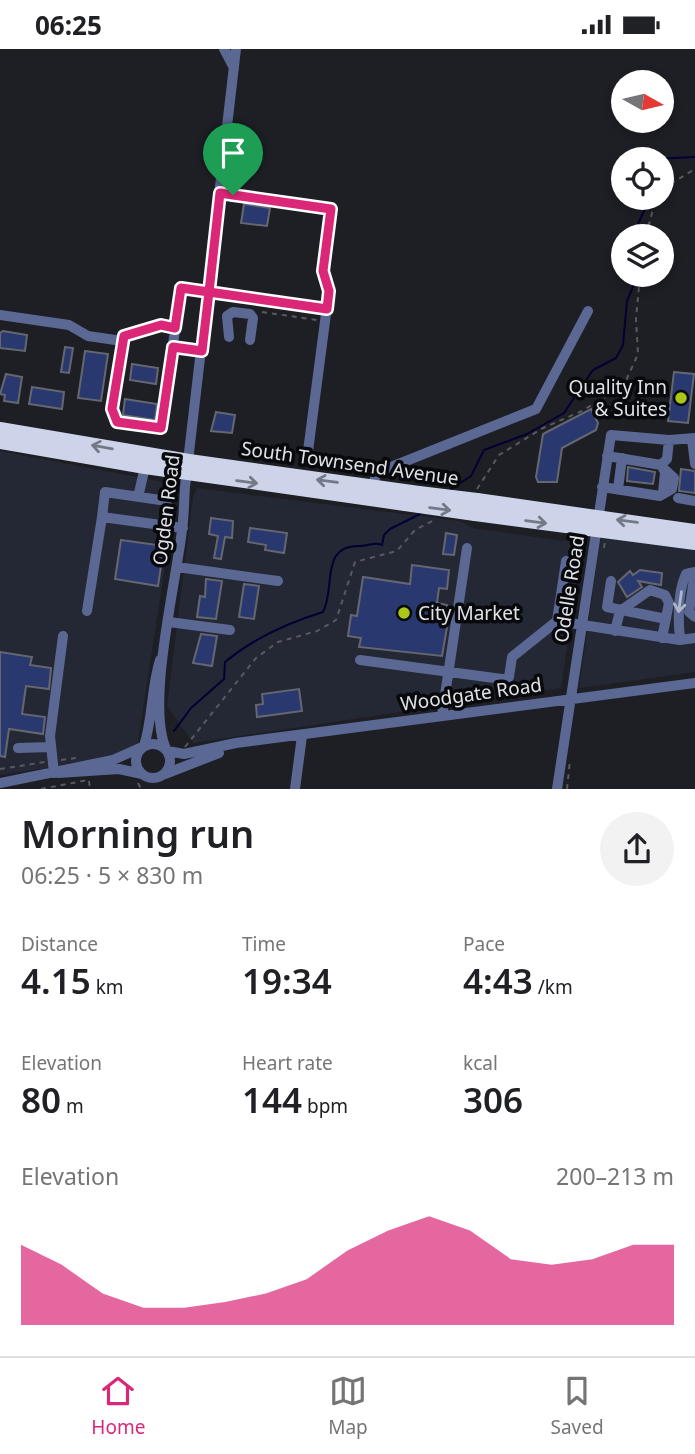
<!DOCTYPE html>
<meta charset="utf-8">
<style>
:root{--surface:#fff;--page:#f2f2f2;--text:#202124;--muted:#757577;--line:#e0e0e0;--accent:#db2777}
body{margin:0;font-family:"Noto Sans",sans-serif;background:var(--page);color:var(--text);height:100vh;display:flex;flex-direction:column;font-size:26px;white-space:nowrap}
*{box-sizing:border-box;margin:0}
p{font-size:23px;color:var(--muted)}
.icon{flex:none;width:38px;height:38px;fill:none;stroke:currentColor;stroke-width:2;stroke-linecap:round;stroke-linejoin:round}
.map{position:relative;height:740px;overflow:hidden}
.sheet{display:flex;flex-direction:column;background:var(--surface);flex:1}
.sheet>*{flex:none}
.needle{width:46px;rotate:98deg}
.controls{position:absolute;left:611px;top:21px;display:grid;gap:14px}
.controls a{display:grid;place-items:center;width:63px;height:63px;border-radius:50%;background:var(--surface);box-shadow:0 4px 10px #0003;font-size:35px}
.pin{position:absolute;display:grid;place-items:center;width:60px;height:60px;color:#fff;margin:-72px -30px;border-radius:50% 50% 50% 0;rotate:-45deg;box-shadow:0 0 7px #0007}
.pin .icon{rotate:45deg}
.round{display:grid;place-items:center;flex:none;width:74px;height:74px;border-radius:37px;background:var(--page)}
.overview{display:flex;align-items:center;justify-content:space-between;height:119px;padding:0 21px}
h1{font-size:38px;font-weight:600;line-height:52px}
.metrics{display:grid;grid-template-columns:repeat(3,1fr);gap:10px;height:119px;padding:7px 21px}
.metrics div{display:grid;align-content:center}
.metrics b{font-size:35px;font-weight:600}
.metrics small{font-size:19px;font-weight:400}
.metrics p{font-size:19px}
.chart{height:196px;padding:14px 21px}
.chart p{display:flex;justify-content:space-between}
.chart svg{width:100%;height:126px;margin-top:7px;fill:var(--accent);opacity:.7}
.status{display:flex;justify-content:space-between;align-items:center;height:49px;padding:0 35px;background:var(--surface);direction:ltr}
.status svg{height:19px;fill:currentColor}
.tabs{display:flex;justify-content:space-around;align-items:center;height:98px;border-top:2px solid var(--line);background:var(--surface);font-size:19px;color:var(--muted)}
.tabs a{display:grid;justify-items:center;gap:4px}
.tabs .selected{color:var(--accent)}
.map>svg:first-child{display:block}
.built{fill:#242834}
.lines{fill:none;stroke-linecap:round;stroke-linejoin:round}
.stream{stroke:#030133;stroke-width:2}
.building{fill:#29386f;stroke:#65676f;stroke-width:2}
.path{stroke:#585a5f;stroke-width:2;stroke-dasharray:5 5;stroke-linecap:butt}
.minor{stroke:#5a6893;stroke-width:10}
.highway{stroke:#cdd4ea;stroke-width:14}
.highway-bridge{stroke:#cdd4ea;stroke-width:14}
.oneway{stroke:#747986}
.oneway2{stroke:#b0b7c8}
.route-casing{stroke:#fff;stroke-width:14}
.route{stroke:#db2777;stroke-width:9}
.poi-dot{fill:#aac719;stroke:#08090c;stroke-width:2.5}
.labels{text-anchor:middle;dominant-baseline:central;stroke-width:7;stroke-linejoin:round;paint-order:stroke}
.poi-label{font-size:19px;fill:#dfe1e5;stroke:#08090c;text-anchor:end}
.street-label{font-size:19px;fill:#dfe1e5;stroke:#08090c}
</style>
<div class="status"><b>06:25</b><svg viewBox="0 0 49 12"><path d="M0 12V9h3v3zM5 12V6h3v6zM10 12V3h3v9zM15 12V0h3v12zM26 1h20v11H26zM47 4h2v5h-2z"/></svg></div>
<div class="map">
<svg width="695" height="740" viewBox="0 0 695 740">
<rect width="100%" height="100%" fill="#1d1f25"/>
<path class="built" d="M0 402 174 435 177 439 136 706 0 726Z
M197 439 459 472 473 479 563 492 573 490 581 502 561 639 193 694 167 657 193 448Z
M601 487 695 500V623L579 639Z"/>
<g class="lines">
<path class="stream" d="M652 110 695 108
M638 187 637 177 650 149
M448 442 471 427 484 401 527 385 564 364 593 321 616 309 623 296 627 252 638 226
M174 682 191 659 224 630 225 613C254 589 287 574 323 563 336 539 319 495 361 497 370 497 374 492 382 496L384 486 390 480 420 465"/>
</g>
<path class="building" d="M244 155 270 159 267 177 241 174Z
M3 282 27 286 25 302 0 299V284Z
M65 298 73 299 69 324 61 323Z
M85 302 108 305 101 352 78 349Z
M132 315 158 319 156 335 130 331Z
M674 323 694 325 688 374 668 372Z
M6 325 22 328 18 354 4 352 5 346 0 345Z
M32 338 64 343 62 360 29 355Z
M125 350 157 355 155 371 123 366Z
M591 360 598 374 596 381 562 399 557 433H538L536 428 543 385Z
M216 363 235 366 232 384 211 382Z
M628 418 655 423 653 435 627 432Z
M681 420 695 422V444L679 442Z
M211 469 233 472 232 489 225 488 221 510 214 509 218 487 209 485Z
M250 479 287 484 284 504 265 501 266 496 248 493Z
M446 484 457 486 454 506 443 505Z
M121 491 164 497 158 537 115 530Z
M412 516 449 521 447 540 439 539 437 554 447 556 446 560 450 561 442 607 359 598 361 589 348 587 351 566 357 567 363 528 410 535Z
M640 521 662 524 661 536 638 532 642 538 627 548 618 533 630 522 633 526Z
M206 530 222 532 216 570 197 568 200 547 205 548Z
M244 535 259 537 254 570 239 568Z
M201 585 217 587 212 617 193 614Z
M0 603 32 608 30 616 51 619 49 640 26 637 22 665 45 668 43 685 9 680 5 708 0 707Z
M299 640 302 662 257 668 256 656 263 655 262 645Z"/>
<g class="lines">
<path class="path" d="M662 140 695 120
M646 187 656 149
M262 263 317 271
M620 341 621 350
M477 440 499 406 543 379 582 362 624 336 638 305 636 270 640 226
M604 499 605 492
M185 698 256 609 278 593 317 582 336 571 355 513 397 502 415 481 436 470
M61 711 76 709
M0 720 45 713
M89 732 90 740
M138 734 141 740
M41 740 88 731
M567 740 570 711"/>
<path class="minor" d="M224 0 234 19
M220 144 332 160 323 222 329 242 308 402
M0 266 69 276 88 287 122 292
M175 279 161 276 124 287 112 360 117 373 161 379 181 239 327 260
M229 288 227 267 233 263 250 265 253 269 250 291
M173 298 202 302
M692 390 695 415
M607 407 661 416 665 423 663 444
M661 416 667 410 669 391
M373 438 376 424 536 360 588 262
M602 438 660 447 672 440 674 429 663 419
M618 440 622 409
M138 448 145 418
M678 449 695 452
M163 477 167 452 105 443 102 468 183 479
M177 518 278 532
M695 523 689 563 695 568
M611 532 607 558 666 570
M87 562 102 468
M557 572 680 591 695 589
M169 573 230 581
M615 582 620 562 650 541 665 546 669 554 662 589
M680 591C678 570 677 544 686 525L695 523
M360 611 502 630 509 628 512 608 557 572 566 512
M442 666 467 499
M136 712a17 17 0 1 1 34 0a17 17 0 1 1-34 0Z
M144 697C153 668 151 640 160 611
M18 699 51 698
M166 700C146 655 176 534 182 481 184 467 184 453 185 438L236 0
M168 702 184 705 236 694 695 634
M54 724 50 687 63 587
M58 724 119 720 142 725
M165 725 219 704
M0 734 113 711 142 698
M295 740 302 687
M557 740 611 386 669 391 695 389"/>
<path class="highway" d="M0 380 189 412 419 444
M0 393 145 418 405 455
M477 451 695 482
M475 465 695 494"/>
<path class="highway-bridge" d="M419 444 477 451
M405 455 475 465"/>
</g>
<defs><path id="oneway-shaft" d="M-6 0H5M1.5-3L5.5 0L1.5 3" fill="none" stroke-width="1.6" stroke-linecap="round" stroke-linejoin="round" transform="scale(1.75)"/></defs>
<g class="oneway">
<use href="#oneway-shaft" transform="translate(102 398) rotate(-170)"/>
<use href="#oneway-shaft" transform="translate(327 432) rotate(-172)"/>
<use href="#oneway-shaft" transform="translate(247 433) rotate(8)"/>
<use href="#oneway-shaft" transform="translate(440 460) rotate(8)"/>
<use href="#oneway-shaft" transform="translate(627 472) rotate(-172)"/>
<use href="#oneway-shaft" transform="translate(536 473) rotate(7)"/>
</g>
<use class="oneway2" href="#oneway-shaft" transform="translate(680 553) rotate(98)"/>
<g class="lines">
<g class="route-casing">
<path id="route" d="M233 146 220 144 209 243 181 239 175 279 161 276 124 287 112 360 117 373 161 379 173 298 202 302 209 243 327 260 329 242 323 222 331 160 233 146"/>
</g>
<use href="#route" class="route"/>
</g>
<g class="poi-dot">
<circle cx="681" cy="349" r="7"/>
<circle cx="404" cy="564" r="7"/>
</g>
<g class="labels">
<g class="poi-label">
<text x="667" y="338">Quality Inn<tspan x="667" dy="22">&amp; Suites</tspan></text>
<text x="418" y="564" text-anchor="start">City Market</text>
</g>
<g class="street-label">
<text transform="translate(350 414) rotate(8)">South Townsend Avenue</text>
<text transform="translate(166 461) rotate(-83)">Ogden Road</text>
<text transform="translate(569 540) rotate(-81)">Odelle Road</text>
<text transform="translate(471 645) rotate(-8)">Woodgate Road</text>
</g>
</g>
</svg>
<div class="controls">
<a><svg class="needle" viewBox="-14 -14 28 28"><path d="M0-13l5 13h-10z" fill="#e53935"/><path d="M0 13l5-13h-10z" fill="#757577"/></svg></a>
<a><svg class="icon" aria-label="locate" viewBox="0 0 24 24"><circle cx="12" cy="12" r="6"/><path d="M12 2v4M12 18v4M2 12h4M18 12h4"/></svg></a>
<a><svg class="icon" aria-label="layers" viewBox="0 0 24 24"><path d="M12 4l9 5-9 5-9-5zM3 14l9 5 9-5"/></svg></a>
</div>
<div class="pin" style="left:233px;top:146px;background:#1e9e55"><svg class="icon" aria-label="arrive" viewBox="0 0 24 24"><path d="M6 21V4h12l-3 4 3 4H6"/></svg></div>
</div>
<section class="sheet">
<div class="overview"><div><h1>Morning run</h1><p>06:25 · 5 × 830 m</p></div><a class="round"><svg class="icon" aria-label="share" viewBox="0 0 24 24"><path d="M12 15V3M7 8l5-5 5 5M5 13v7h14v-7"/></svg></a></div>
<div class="metrics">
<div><p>Distance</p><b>4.15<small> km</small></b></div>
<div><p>Time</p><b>19:34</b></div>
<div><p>Pace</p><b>4:43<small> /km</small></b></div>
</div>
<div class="metrics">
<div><p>Elevation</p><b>80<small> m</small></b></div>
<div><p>Heart rate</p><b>144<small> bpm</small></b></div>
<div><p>kcal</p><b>306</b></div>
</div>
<div class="chart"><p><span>Elevation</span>200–213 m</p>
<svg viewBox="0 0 160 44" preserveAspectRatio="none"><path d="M0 44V16L10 23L20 33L30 38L40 38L50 36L60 33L70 28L80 18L90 11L100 6L110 11L120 21L130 23L140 21L150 16L160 16V44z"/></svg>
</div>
</section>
<nav class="tabs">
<a class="selected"><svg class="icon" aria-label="home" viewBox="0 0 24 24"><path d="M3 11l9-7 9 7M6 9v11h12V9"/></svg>Home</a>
<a><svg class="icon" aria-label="map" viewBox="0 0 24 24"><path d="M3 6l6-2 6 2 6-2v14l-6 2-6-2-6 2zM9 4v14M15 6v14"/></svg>Map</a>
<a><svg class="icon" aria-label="saved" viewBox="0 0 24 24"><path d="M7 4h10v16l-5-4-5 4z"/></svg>Saved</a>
</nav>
